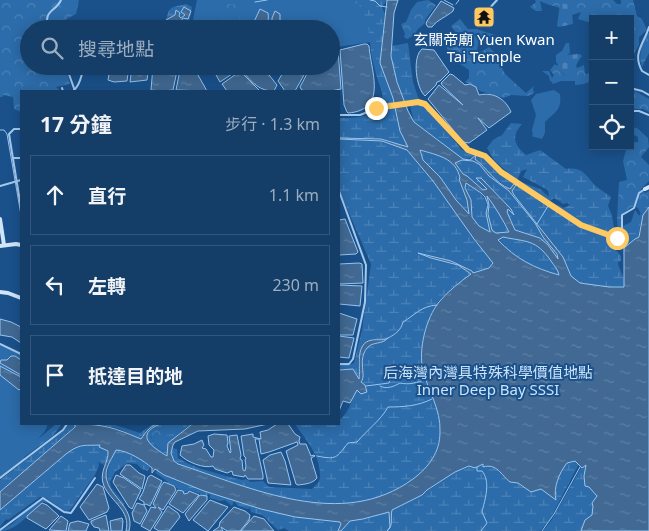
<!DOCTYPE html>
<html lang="zh-TW">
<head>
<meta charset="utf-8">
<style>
  body { margin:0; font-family:"Noto Sans","Noto Sans TC",sans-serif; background:#214871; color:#f1f3f6 }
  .controls { position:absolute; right:15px; top:15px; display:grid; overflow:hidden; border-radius:0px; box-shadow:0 2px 12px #0003 }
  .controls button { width:45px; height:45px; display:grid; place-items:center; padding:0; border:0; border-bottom:1px solid #33567c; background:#143d68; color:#f1f3f6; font:25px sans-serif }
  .stop { position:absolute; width:15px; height:15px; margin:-11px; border:4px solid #ffc961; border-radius:50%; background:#fff }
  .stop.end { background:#ffc961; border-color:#fff; box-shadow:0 1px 5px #0008 }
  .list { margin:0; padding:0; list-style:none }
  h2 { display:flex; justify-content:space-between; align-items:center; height:65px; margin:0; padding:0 20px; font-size:21px }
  h2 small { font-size:16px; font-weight:400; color:#9daec0 }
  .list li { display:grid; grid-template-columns:32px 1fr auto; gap:15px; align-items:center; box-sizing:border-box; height:80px; margin:0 10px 10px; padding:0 10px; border:1px solid #33567c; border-radius:0px }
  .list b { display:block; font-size:19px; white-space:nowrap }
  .list em { font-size:16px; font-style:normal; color:#9daec0 }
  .icon { flex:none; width:28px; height:28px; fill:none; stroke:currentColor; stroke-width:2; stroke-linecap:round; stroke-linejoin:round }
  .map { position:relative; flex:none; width:649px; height:531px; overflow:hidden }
  .search { position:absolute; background:#143d68; box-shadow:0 2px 12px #0003; left:20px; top:20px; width:320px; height:55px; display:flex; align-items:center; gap:12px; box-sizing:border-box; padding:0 18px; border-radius:28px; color:#9daec0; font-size:19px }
  .panel { position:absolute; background:#143d68; box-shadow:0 2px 12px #0003; left:20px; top:90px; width:320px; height:335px; border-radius:0px }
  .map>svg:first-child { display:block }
</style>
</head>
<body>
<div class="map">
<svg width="649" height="531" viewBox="0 0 649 531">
  <defs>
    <pattern id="forest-crowns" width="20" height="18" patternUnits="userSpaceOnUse" patternTransform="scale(1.25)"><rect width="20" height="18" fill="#2c6caa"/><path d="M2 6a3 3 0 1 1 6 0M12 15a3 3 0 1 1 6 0" fill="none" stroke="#4c82b7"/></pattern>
    <pattern id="wetland-marsh" width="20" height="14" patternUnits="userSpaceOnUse" patternTransform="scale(1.25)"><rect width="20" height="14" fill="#2c6caa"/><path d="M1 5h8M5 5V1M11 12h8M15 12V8" fill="none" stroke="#4c82b7"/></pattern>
    <pattern id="cemetery-stones" width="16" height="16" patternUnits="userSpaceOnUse" patternTransform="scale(1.25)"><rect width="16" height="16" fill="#2c6caa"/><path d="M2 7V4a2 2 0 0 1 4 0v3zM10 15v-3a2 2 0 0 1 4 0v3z" fill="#4c82b7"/></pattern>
    <pattern id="water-ripples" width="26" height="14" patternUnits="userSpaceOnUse" patternTransform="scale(1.25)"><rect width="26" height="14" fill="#416993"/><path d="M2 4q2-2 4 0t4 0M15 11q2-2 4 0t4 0" fill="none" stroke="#5e80a3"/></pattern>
  </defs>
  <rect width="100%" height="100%" fill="#1a518b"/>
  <g fill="#2c6caa">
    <path d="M197,0H381L370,42L331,48V29H191Z"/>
    <path d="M554,90L560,94C562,110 555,112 545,122V133L542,139L531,136L533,135L532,130L536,115L531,100L536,94Z"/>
    <path d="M635,210L640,217L635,233L628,235L623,239V226L631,222Z"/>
    <path d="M0,344L21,355V424H48L45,431L24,455V459L0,477Z"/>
  </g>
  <g fill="url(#forest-crowns)">
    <path d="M0,0H79L76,14L61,22L57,29H29V66H65L70,84L56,87L60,91H21V112L14,109L13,97L3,95L2,97H0Z"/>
    <path d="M428,0L436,5L425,20V23L417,30L415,35L407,39L404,37L405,34L401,24L406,22L411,10L417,2Z"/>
    <path d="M535,0H613L617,4H621V0H633L637,16L642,19L647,30L639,37V45L630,61V19H593L588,22L578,19L581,12L572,15C563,6 551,7 540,1L542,11H536L530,7L536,2Z"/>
    <path d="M227,4L241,5L239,29H218L224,15L223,8Z"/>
    <path d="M460,19L468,29H476L495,35L496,41L484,43L479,41L477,50L481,52L489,47L494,52L505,74L526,93L534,86L533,89L534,93L528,96L511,95L504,98L480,91L473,85L465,82L469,78V70L460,64L447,49V42L451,37L450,42L457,39L463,43L462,40L451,26Z"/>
    <path d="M648,33H649V53L642,67L640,59L641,45Z"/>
    <path d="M566,43H569L570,53L568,54L570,58H576V53L580,57L576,66L577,68L584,65L585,74L591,73L593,77L591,81L584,84L575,85V81H561L553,84L551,81H550L549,76L542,71H549L552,78L554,75L550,70L555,64L564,75L569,70H572L559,66L556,62V55L562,51Z"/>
    <path d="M635,91L649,99V112L643,109H630V98Z"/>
    <path d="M630,127L637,128L648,138L649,147L641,157L649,165V154V181L642,188L633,207L630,208L621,215V232L618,234L617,218L619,182L627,180L623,161L627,146H630V143L638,142V137L630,133Z"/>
    <path d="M643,191L645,193L649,191V203L641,214L638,208L636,207L640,194Z"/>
    <path d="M56,424H62L53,436L23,458L21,456L31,445Z"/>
    <path d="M165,424H191L175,435L167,454C159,448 151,444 151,433Z"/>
    <path d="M44,499L50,503L43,502C30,512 17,531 0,531C7,527 16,523 19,516Z"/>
  </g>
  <g fill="url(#wetland-marsh)" fill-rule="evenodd">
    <path d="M350,0H387L382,7L385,14L380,63L393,98L399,125L408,147L382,139L339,138V118C354,118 373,119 380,103C385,94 381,90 378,81C376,75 375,69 373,62C369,47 371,28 364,13C361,6 357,3 350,0Z"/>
    <path d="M186,4L192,7L188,29L185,28L188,27V24L185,25L184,22L181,21L189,15L182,12L185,15L182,18L179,16L180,13L176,11L175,15L166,20C170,4 172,8 186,4Z"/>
    <path d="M408,43L413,82L420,103L428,109L462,150L475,155L473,158L463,159L455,154L439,140L414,122L410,105L406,106C400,86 390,68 392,46Z"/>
    <path d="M511,123L522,124C511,136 514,145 526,155L540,150L566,169C580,167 584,172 592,182C597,188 605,192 611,197L608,206L612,215L614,228L608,232C588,226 571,219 556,204L564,208L570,205L568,203L562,204L561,202L554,198L550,201L521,182L540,189L549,197L548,190L523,177L527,169L521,171L517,181L494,160L487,148L493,140L502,135Z"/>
    <path d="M339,139L382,141L407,150L433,181L474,239L493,263L489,268L473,273L472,271L451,261L418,253L458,265L471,274C460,282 448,291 439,301C426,317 418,350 423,370C428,391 441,409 440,431C440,452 429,467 414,479C342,531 252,488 178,464C172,460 170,455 171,448L177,449L178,458C198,470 220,474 242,480L246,479L251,482L263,481L269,487L312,489C315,486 320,482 320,476C321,456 305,439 295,424H339V420C346,417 353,400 355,392L367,388L360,382C366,371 357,358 368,347C373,342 381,343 387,339H372C365,347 358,352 358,363C358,369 360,373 359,379L353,370L345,372L344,369H341L339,371V365H348L354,363L362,330L371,264L339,190Z"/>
    <path d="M420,150C437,155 456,158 460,178L459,180L467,200L469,214L455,198L440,177L424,162Z"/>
    <path d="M476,155L482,157L496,171L514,184L510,189L493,177L474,159Z"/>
    <path d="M462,160L473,161L479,164L489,176L509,191L535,223L543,237L557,254L558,260C554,256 552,251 549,246C541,235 526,234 515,230L507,212L508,209L512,213L511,209L481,178H477L487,189L484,190L467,176L462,174L455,163Z"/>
    <path d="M466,182C493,200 485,204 490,232L479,226L472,217L471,200L465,188Z"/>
    <path d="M516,185L581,227L617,240L615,249L621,256V261L618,262V264L625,282L624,287H609L580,283L571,276L563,257L514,195L512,191Z"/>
    <path d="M488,195L493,196L503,208L510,227C503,225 504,217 500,213L504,224L509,232L496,233L491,230C487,219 491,208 486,197Z"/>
    <path d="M649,203V210L640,226L639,236L627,248L623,255L626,234L634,232L638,217Z"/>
    <path d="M503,237L536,241L558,270L560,275C532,266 518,261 498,239Z"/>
    <path d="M68,424H75L76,425L0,492V480L62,432Z"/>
    <path d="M99,424H112L140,433L153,424H156L148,430L141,439L119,429Z"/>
    <path d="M160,424H191C180,432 166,442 168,457C152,447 133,435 160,424ZM165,425H185L174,433L162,437V445L165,448L164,452L155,445L151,437L153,432Z"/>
    <path d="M503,436L580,462L549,521L540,531H341L350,521L363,519L389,512L391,527L390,518L392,510L421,495L455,472L472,466Z"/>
    <path d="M94,439L101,447L108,451V459L104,465L98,462L99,465L95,475L70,510L65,511L46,498L40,497L8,520L6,519L0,527V510L58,461L68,449Z"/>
    <path d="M115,450C128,451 142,459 150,467L147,473L148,471L142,469L137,464L128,463L115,472L110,482L111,487L125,504L123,505C121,500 117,497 114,492C102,477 109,466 115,450Z"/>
    <path d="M587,457L649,531H543L551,521Z"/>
    <path d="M157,471C172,481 190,485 207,491C250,506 292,519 339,521L341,524L338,531H289L284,528L278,530L262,515L251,512L250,508L248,509L238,506L234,501L232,506L225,500L221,501L209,498L211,496L209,494L207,496L189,490L185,493H183V490C178,490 171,484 166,482H168L157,474L155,472Z"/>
  </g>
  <g fill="url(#cemetery-stones)">
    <path d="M560,3L571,5L573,24L559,27L557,26Z"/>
    <path d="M562,51L566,55L580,54L582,56L573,68L565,75L556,67L561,60L558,55Z"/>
  </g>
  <g fill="url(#water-ripples)" stroke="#97c5f0" fill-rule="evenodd">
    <path d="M387,0H398L394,13L391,56L397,82L408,111L414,122L463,159L470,160L476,155L475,159C487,168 495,183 510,189L514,184L516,185L512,191L514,195L563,257L571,276L580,283L609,287H624V248L635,239L639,237L643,215L649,207V531H581L585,520L592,515L593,506L592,503L597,496L589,487L585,486L584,476L586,465L582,468L575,461L567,463C559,473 553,488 556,500L541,489L531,492L518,483L510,482C501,475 497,463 483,467V464L475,468L469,466L455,472L427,490L422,495L392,510C390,518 394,526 387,531L390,527L389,512L363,519L350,521L341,531H338L341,524L340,522L295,517L261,509L204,491L164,475L155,469L152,473V468C143,460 128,451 116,450C112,458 107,465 106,473C105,496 136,505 129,531H126C131,510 111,502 104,486C98,472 109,463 108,451L99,447L100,445C83,446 81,443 66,454L0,510V492L75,427V424C104,424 115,428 141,439C146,432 151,424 160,424C134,435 152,447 167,456L168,443L191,425L189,424H268L245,429L198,431L175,442L173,445L171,453L174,461L178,464C252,488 342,531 413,479C429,467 440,452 440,432C441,409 428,391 423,370C418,350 426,318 439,302C448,291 460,282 471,274L458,265L431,258L418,253L451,261L472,271L473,273L489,268L493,263L474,239L433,181L407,150L382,141L339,139V138L381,139L408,147L400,131L393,98L380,63ZM420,150C437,155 456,158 460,178L459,179L467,200L469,214L456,200L440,177L423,160ZM462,160L473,161L479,164L489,176L509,191L535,223L543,237L557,254L558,259L548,245L540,238L515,230L507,212L508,209L514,215L511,209L481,178H476L487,189L483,190L467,176L463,174L455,163ZM466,183L481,193L485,197L488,205L486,213L490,232L479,226L472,217L471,200L465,188ZM487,196C496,208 503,220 509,232L496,233L492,230L488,214L489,205ZM503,237C526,242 536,239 551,261C554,266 558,269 559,275C534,268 516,259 498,240Z"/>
    <path d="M441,1L454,8L453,11C446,17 437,20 432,27H428L426,24L427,21Z"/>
    <path d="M184,7L191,11L188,19L183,18L176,29H163L166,20L175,15L176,10L180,13L179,16L181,18L185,15L181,12Z"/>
    <path d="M260,9L268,13C270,25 263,34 252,26Z"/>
    <path d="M275,11L280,14V20L286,29H268L272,23V18Z"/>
    <path d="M364,44H367L369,46C371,72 388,110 348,113L347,112L344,105L340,50Z"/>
    <path d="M336,49L338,50L341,89L331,91H304L301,89L300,87L311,66H331V50Z"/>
    <path d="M422,49L434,50L449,72L440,81L437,82L436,85L425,96C416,88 412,57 422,49Z"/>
    <path d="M119,66H129L127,81L114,82L108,80L109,74L115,73Z"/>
    <path d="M132,66H149L147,80L130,82Z"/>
    <path d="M153,66H178L173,90L162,91L151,90Z"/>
    <path d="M211,66H244L220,82Z"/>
    <path d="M249,66H262L277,85L274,91C259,91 253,83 243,72Z"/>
    <path d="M287,66H309L295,91H285L278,81Z"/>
    <path d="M192,67L194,68L207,91L176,90L180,70Z"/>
    <path d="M239,72L243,74L260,91H227L222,84Z"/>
    <path d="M450,74L453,75L465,85L470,84L476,87L479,95C493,92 505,98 511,112L489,128L478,118L487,130L469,143L463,142L428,99L439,85L463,105L442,85L441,83Z"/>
    <path d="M345,219L358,252L356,254L339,255V220Z"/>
    <path d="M359,263L362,264L363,283L339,284V264Z"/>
    <path d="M339,285L362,286L360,306L339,304Z"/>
    <path d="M339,313L357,319L353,335H339Z"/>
    <path d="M0,319L11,322L21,327V343L12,337L0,335Z"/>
    <path d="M339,336L354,338L349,358L339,357Z"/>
    <path d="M388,338C382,345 373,341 367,348C357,361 367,375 361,382L365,385L367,392L361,394L357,390L350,403L343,401L339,411V370L353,369L359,379C361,368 354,343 372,340C378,339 382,341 388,338Z"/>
    <path d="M11,356H15L21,360V375L0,363L1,360H7Z"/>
    <path d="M0,366L21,377V388L19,390L0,375Z"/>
    <path d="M277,424H288L295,434L300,437L299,441L300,444H306L311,456L314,455L315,456L311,458L317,478C312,484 305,484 298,485L296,484L286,451L298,445L297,442L269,452L261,454L259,439H255L263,475V479H248L245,475L244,477L233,475L232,471L227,473L215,469L213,466C204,469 187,462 180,455L182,446L194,444L202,440L204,445L202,448L206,449L211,457H213L214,450L209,445L208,436L214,434L227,435L228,443L227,446L230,453L231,452L229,436L237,435L241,455L240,459L242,460L243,470L245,471L246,466L245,460L246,458L244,456L241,436L253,434V437L261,439L260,432L268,430Z"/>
    <path d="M281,452L285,461L291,485L268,483L263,460L270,455Z"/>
    <path d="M126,465H130L139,473L145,476L142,489L120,474Z"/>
    <path d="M116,475L124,478L141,490L132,509L129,507L113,482Z"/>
    <path d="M151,475L162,481L150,506L146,504L144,505L147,511L140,524L134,521L132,513L137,503L144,505V502L139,499L143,492L148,477Z"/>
    <path d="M164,482L174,486L176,490L163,510L158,507L162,512L150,531L141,526L151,507L156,508L153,504L161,486Z"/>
    <path d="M97,484L103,487L109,508L107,512L89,520L80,507Z"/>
    <path d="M178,490L183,491L184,494L188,493L189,491L199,495L183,513L169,504Z"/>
    <path d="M200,495L207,496V500L189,521L185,514Z"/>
    <path d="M210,500L228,507L208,531L193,520Z"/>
    <path d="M42,503L47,505L59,516L46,529L27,518V516Z"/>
    <path d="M168,506L178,513L180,517L169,531H159L154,528Z"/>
    <path d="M234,507L245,511L250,515L249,520L240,531H227L221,527L223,531H213L219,527L220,522Z"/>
    <path d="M106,515L109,531H100L99,528L94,527L91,523V521Z"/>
    <path d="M61,516L68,521L66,531L49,530Z"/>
    <path d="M254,516L264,519L274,531H241Z"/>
    <path d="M122,518L123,521L122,531H111L110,521Z"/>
    <path d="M78,521L89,524L86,531H68L70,523Z"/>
  </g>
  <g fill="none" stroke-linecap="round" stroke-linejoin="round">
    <g stroke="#97c5f0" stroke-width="1">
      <path d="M370,0L375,1L380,6L387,7"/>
      <path d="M444,0L453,5"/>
      <path d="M255,2L267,0"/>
      <path d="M456,4L459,0"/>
      <path d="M0,130H4L7,134L21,215"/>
      <path d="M537,224L548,206"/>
      <path d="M388,338C396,334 401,330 403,322C415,315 421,306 437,305"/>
      <path d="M366,386L389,383L391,376L423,370"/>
      <path d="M380,386C386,390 395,386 400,383C409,385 417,383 426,379"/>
      <path d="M317,456C337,460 336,458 348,443L357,442C367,430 381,420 388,407C404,407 418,406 432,399"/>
      <path d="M477,467V471H482C491,482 485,499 482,512L487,523L481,531"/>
      <path d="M542,531L554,514L580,467"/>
    </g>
    <g stroke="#a4c9ee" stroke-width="2">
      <path d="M487,11L497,0"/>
      <path d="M649,27C644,44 632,53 642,71L649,75"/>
      <path d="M49,29C42,10 56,12 61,0"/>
      <path d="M71,29L74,23"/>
      <path d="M66,66L75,91"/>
      <path d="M62,88L63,91"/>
      <path d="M630,88L642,91L649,95"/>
      <path d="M74,90C82,83 80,75 85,66"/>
      <path d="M632,111H639L649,115"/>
      <path d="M339,115H360L378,108L417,102L427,105L466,149L485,156L497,169L581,225L617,238L622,237V215L634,208L639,193L645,189"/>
      <path d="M21,129H14L9,134L21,208"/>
      <path d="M21,151V155"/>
      <path d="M14,158H21"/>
      <path d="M0,186L21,180"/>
      <path d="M339,191L366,265L365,302L353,359L349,364H339"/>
      <path d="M0,344L21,354"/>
      <path d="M0,478L63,430L67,424"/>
      <path d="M0,530L43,498L64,512L71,513L95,478"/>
    </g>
    <g stroke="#d1e5fa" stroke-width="4">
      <path d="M645,189L649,187"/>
      <path d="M0,219L4,245"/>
      <path d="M0,246L16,244L21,245"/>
      <path d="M0,292L8,293L21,298"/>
    </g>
  </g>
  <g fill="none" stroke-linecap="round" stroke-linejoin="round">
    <path stroke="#ffc961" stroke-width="6" d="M376,108L418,102L425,104L468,150L485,156L501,172L581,225L617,238"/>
  </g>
  <defs>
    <g id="temple-square" transform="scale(1.125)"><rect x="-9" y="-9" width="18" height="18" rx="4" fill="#ffc961" stroke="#1a518b"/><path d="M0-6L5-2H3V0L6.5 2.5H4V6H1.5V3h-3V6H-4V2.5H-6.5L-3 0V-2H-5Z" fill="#111"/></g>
  </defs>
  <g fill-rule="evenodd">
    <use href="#temple-square" x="484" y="17"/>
  </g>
  <g text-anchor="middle" stroke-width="4" stroke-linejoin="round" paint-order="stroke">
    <g font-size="15" fill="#fff" stroke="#1a518b">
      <text x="484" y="45">玄關帝廟 Yuen Kwan<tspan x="484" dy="17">Tai Temple</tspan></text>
    </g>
    <g font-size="15" fill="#cae2fa" stroke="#1a518b">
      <text x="488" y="378">后海灣內灣具特殊科學價值地點<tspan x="488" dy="17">Inner Deep Bay SSSI</tspan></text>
    </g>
  </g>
</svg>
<div class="controls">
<button>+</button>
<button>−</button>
<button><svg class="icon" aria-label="locate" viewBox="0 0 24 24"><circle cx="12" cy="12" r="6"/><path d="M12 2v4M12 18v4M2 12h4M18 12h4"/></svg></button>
</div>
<div class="stop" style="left:617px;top:238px"></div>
<div class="stop end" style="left:376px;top:108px"></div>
<div class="search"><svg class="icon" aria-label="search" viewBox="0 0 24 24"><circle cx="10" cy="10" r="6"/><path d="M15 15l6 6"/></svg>搜尋地點</div>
<section class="panel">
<h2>17 分鐘<small>步行 · 1.3 km</small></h2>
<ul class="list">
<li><svg class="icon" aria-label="ahead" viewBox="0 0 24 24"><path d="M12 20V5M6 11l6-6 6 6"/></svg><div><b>直行</b></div><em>1.1 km</em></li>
<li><svg class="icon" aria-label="left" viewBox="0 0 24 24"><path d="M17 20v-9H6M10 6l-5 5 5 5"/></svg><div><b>左轉</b></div><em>230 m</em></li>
<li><svg class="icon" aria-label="arrive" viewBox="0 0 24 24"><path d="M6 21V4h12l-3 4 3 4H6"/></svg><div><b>抵達目的地</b></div></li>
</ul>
</section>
</div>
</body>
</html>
